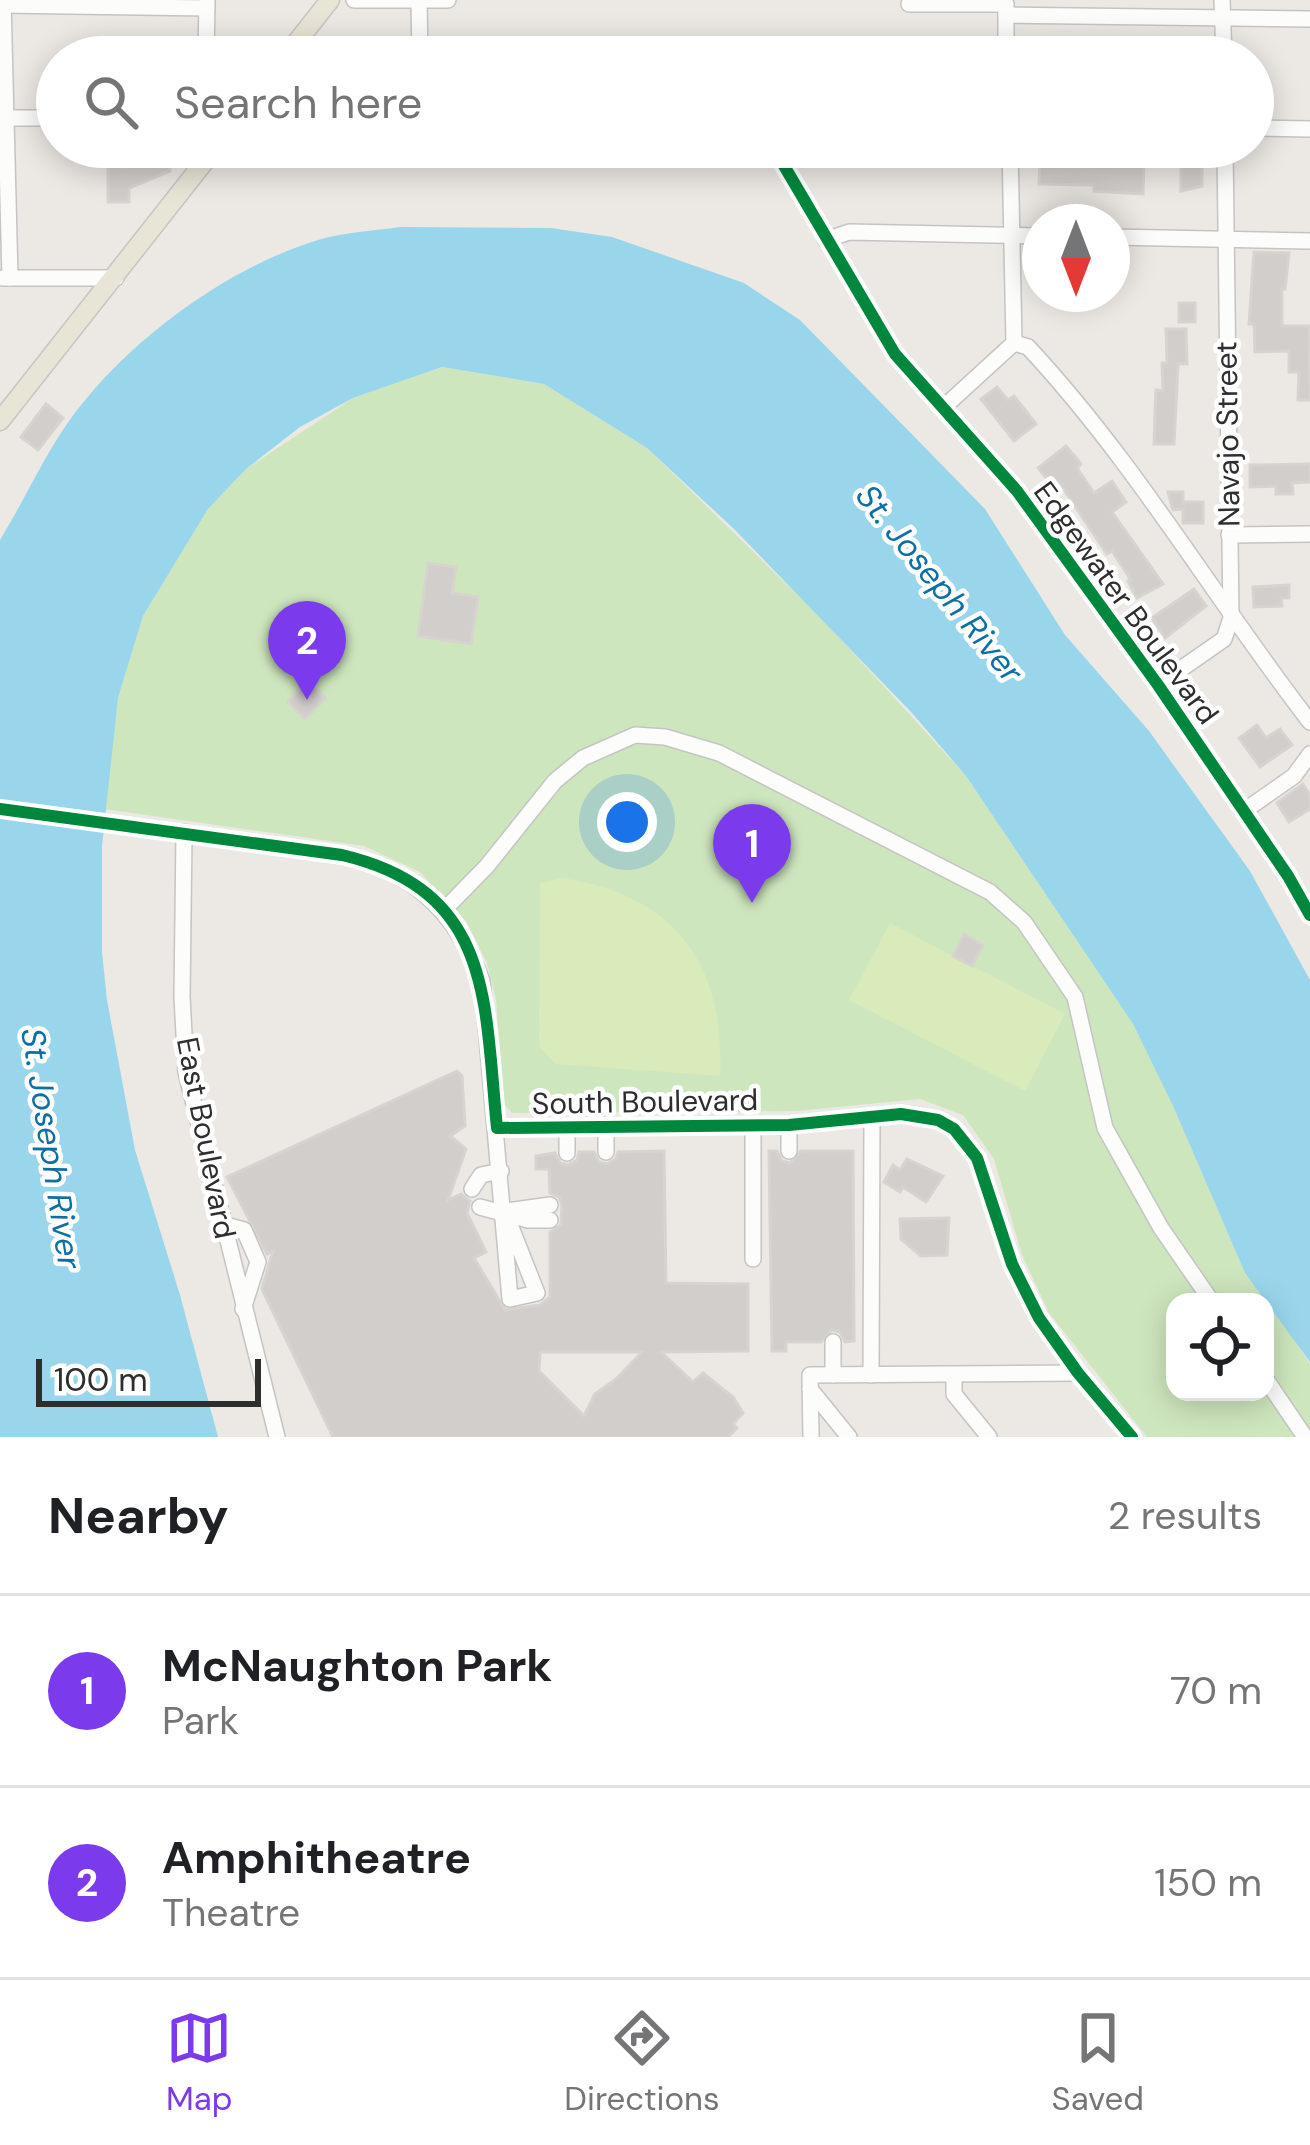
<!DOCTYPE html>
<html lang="en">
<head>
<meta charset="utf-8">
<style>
  body { margin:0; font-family:"DM Sans",sans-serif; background:#f6f6f6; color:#202124 }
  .controls { position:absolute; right:36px; bottom:36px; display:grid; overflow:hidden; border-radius:24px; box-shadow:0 6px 30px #0003 }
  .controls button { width:108px; height:108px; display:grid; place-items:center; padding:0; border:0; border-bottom:3px solid #e0e0e0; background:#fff; color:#202124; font:60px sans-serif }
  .compass { position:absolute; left:1022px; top:204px; width:108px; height:108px; border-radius:50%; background:#fff; box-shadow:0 6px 30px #0003; rotate:180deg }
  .scale { position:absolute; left:36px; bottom:30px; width:225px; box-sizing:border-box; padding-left:12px; border:6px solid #2e2e2e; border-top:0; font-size:33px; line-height:42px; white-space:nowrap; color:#2e2e2e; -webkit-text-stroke:9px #fff; paint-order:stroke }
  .you { position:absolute; left:627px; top:822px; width:42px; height:42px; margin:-30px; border:9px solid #fff; border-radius:50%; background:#1a73e8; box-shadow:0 0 0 18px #1a73e833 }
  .badge { display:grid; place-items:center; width:78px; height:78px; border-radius:50%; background:#7c3aed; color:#fff; font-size:39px; font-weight:700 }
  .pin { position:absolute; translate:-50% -99px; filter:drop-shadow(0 3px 6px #0008) }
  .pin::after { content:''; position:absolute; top:63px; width:42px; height:36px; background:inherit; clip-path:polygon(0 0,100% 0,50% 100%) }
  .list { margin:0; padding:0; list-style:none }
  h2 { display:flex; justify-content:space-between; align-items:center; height:156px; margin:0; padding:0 48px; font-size:51px }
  h2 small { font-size:39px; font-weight:400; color:#757577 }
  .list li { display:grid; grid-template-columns:78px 1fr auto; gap:36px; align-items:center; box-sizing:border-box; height:192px; padding:0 48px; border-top:3px solid #e0e0e0 }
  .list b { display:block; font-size:45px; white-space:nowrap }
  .list p { margin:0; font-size:39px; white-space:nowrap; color:#757577 }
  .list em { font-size:39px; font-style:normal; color:#757577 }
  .icon { flex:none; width:66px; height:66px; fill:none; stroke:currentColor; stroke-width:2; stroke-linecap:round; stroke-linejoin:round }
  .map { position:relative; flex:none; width:1310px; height:1437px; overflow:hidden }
  .search { position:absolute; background:#fff; box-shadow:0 6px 30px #0003; left:36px; right:36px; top:36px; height:132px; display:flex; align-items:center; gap:30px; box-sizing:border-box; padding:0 42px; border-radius:66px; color:#757577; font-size:45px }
  .sheet { height:540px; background:#fff }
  nav { display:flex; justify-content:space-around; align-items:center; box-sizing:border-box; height:168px; border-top:3px solid #e0e0e0; background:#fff; font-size:33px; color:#757577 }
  nav a { display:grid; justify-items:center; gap:6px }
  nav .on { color:#7c3aed }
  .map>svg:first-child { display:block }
</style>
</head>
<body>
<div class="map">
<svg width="1310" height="1437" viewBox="0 0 1310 1437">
  <rect width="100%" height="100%" fill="#ece8e4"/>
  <path fill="#cee6be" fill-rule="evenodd" d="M442,367L544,384L647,448L823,620L966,776L1133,1024L1173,1106L1245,1273L1279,1316L1310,1364V1437H1147L1049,1313L1022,1255L994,1159L963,1115L920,1099L796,1111L512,1113L504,1104L496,999L487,963L466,921L420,872L364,846L104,809L118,698L143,616L208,509L246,469L353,398ZM1175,1302H1265V1392H1175Z"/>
  <g fill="#d9eabb">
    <path d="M562,878C675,895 725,963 720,1076L555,1064L539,1046L540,883Z"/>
    <path d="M890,923L1065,1014L1025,1091L849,1000Z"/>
  </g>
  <path fill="#99d6ec" d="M400,227L551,228L612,237L744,283L800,320L985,509L1065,635L1149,731L1250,871L1310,980V1362L1245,1273L1173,1106L1133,1024L966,776L912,713L735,530L647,448L544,384L442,367L353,398L300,427L246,469L208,509L143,616L118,698L102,846V952L107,1000L135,1150L180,1295L218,1437H0V540C29,493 50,441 86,399C143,330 233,266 318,240C344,232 374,231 400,227Z"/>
  <g fill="#d1cecb" stroke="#d7d4d0" stroke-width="3" fill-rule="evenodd">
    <path d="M170,150V171L129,188V202H108V166L130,167Z"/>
    <path d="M1094,161L1144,162L1143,194L1094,191V185L1039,184L1040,163Z"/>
    <path d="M1181,165H1202V186L1181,191Z"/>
    <path d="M1254,252L1289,253L1285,289H1282V326H1309L1310,400H1298L1299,372H1289V351L1255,352L1254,324H1249Z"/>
    <rect x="1179" y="303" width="16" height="19"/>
    <path d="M1166,329H1186L1187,364H1178L1174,444H1154L1156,390L1163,391L1162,363H1167Z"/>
    <path d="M997,387L1008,400L1014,396L1036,424L1014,441L981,399Z"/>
    <path d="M46,404L63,418L38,450L21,437Z"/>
    <path d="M1066,446L1081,464L1077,468L1094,493L1112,481L1126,502L1112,512L1163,584L1137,598L1128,581L1131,580L1112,551L1107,554L1059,482L1053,486L1038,468Z"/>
    <path d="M1310,464V482L1292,483L1293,494H1276V486L1250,487V465Z"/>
    <path d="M1168,492H1183V505L1184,502H1203V523H1183V509L1173,510Z"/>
    <path d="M428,563L456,567L452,593L478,597L471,644L418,636Z"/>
    <path d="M1289,585V598H1281L1282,606L1254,607L1253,587Z"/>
    <path d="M1194,589L1206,606L1165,638L1152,618Z"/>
    <path d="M307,681L325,698L305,719L288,702Z"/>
    <path d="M1257,725L1266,738L1280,729L1292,745L1260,767L1239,738Z"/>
    <path d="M1303,784L1310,795V809L1289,822L1277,803Z"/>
    <path d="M964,934L983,945L972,966L953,956Z"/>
    <path d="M457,1071L462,1076L465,1126L450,1136L466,1149L448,1200L461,1194L470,1201L467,1213L486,1252L474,1258L505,1310L540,1305L550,1297V1232L561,1225L562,1205L559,1197L550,1193L549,1169H536V1156L555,1153L560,1163L568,1165L577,1160L579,1152H594L599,1162L607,1164L616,1159L618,1152L664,1151L666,1283L748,1284V1351L661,1352L693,1382L703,1373L733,1397L743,1413L733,1424L737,1428L728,1437H333L262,1289L273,1251L267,1254L227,1177ZM540,1352H642L616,1379L595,1394L584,1416L539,1371Z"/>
    <path d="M769,1151H777L782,1161L790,1163L801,1151H853L854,1341L845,1342L840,1332L832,1330L821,1342H786V1351H772Z"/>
    <path d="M907,1159L943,1176L926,1202L903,1187L900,1192L884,1182L893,1165L900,1170Z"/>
    <path d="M949,1218L947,1255L921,1256L901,1239L900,1219Z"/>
  </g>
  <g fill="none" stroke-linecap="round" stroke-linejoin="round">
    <g stroke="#c5c4c5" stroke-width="18">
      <g id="minor">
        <path d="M3,0L10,278"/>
        <path d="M354,0H448"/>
        <path d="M1222,0L1224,57"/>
        <path d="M419,1L420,57"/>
        <path d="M909,4H1006"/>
        <path d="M0,5L207,8"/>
        <path d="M1006,6V57"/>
        <path d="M1006,15L1310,19"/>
        <path d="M206,57L207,0"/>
        <path d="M0,118H57"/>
        <path d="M1253,128L1310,129"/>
        <path d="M773,147L895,354L1017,491L1158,685L1288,876L1310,915"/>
        <path d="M1112,237L1310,241"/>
        <path d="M826,240L849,232L1040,236"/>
        <path d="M3,278H116"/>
        <path d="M1014,343L1028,347C1136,463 1214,598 1310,722"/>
        <path d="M944,407L1014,343L1010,147"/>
        <path d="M1229,535L1310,534"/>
        <path d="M1158,685L1224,639L1231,618L1225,147"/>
        <path d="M0,809L342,855C413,871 457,913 482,981L510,1299L537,1293L505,1212"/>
        <path d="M1244,811L1294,776L1310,754"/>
        <path d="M184,832L182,997L186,1072L277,1437"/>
        <path d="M444,910L487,866L555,781L583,758L635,735L665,737L719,753L990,892L1024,922L1075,997L1105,1128L1161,1228L1212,1302"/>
        <path d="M753,1125V1259"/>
        <path d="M789,1125V1151"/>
        <path d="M567,1127V1153"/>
        <path d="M606,1127V1152"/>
        <path d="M497,1128L789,1125L901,1114L938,1120L954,1129L977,1158L1012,1264L1039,1318L1078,1373L1132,1437"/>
        <path d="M472,1189L481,1175L501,1171"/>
        <path d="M480,1207L528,1220H550"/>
        <path d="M507,1211L550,1205"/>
        <path d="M222,1224L244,1230L258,1262L243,1309"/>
        <path d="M833,1342V1375"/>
        <path d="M871,1375L872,1117"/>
        <path d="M954,1375V1394L989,1437"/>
        <path d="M1265,1378L1305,1437"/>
        <path d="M810,1389L849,1437"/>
        <path d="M811,1437L810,1375L1078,1373"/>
      </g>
    </g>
    <g stroke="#c6c5c4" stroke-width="21">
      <g id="major">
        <path d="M285,57L330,0"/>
        <path d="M0,421L216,147"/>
      </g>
    </g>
    <use href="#minor" stroke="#fcfcfb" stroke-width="15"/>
    <use href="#major" stroke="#e8e4d6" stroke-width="18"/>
    <g stroke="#fff" stroke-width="20">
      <g id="cycleway">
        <path d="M773,147L895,354L1017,491L1158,685L1288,876L1310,915"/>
        <path d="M0,809L342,855C494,891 484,1002 497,1128L789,1125L901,1114L938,1120L954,1129L977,1158L1012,1264L1039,1318L1078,1373L1132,1437"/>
      </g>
    </g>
    <use href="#cycleway" stroke="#00873e" stroke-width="12"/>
  </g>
  <g text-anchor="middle" stroke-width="9" stroke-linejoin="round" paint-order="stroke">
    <g font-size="30" fill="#2e2e2e" stroke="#fff">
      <text transform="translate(1228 434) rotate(-91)" y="10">Navajo Street</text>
      <text transform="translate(1126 603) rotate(54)" y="10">Edgewater Boulevard</text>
      <text transform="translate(645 1102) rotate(-1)" y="10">South Boulevard</text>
      <text transform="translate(206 1138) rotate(79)" y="10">East Boulevard</text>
    </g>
    <g font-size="33" font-style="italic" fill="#0d6fa3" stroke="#fff">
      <text transform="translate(940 583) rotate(51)" y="12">St. Joseph River</text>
      <text transform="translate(52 1148) rotate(81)" y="12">St. Joseph River</text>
    </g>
  </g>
</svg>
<div class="controls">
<button><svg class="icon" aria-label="locate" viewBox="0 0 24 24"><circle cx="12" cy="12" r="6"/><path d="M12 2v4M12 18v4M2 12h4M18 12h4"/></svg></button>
</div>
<svg class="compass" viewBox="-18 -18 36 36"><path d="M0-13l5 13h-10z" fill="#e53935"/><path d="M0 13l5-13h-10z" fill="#757577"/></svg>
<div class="scale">100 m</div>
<div class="you"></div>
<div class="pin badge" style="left:752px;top:903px">1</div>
<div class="pin badge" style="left:307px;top:700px">2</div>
<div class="search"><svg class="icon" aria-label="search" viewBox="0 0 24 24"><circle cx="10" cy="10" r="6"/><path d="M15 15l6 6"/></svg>Search here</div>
</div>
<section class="sheet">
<h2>Nearby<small>2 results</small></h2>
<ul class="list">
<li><span class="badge">1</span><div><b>McNaughton Park</b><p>Park</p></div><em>70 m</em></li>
<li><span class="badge">2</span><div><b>Amphitheatre</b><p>Theatre</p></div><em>150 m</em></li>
</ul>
</section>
<nav>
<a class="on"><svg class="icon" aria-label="map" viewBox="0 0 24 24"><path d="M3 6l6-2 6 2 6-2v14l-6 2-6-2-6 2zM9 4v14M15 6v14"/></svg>Map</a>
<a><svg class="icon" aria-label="directions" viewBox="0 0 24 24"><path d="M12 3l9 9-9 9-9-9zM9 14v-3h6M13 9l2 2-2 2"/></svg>Directions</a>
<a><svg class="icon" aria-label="saved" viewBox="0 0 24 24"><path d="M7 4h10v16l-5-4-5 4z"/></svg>Saved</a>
</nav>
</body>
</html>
